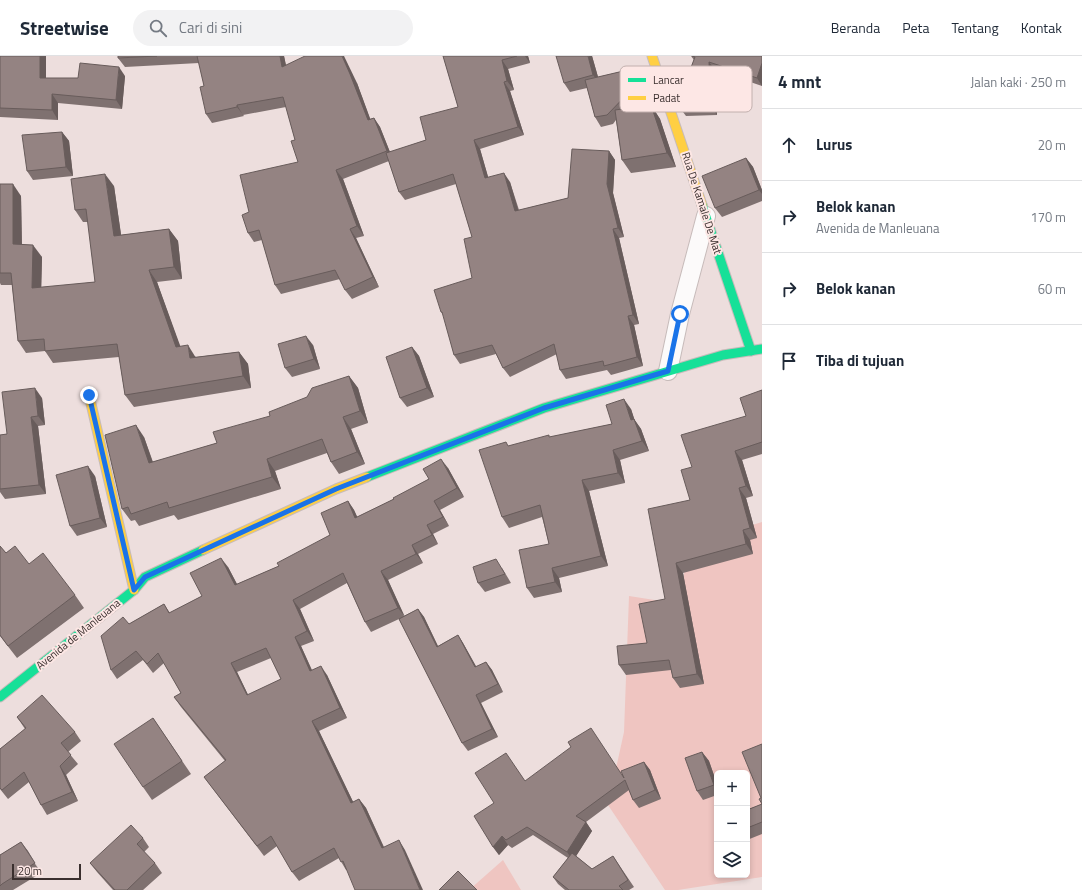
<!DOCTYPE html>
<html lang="id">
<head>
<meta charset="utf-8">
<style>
  body { margin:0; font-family:"Titillium Web",sans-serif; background:#f2f2f3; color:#1f2937 }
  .controls { position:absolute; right:12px; bottom:12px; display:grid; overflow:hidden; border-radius:6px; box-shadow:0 2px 6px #0003 }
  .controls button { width:36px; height:36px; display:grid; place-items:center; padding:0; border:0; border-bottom:1px solid #e0e1e3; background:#fff; color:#1f2937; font:20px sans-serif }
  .scale { position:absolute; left:12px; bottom:10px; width:69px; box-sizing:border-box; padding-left:4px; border:2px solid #3a2f2e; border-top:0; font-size:11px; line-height:14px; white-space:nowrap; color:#3a2f2e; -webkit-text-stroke:3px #fde7e5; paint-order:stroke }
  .stop { position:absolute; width:12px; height:12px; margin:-9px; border:3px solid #1a73e8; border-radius:50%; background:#fff }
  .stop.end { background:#1a73e8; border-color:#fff; box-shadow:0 1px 4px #0008 }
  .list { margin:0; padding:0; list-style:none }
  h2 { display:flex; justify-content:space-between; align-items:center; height:52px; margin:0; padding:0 16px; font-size:17px }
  h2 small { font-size:13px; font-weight:400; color:#747a83 }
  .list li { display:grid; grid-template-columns:26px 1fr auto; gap:12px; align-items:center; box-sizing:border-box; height:72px; padding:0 16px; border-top:1px solid #e0e1e3 }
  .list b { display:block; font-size:15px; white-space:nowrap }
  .list p { margin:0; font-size:13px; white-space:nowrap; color:#747a83 }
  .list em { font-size:13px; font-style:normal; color:#747a83 }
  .icon { flex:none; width:22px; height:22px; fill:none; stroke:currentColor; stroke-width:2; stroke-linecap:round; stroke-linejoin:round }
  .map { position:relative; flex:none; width:762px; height:834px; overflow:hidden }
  header { display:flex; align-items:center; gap:24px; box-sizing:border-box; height:56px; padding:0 20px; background:#fff; border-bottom:1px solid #e0e1e3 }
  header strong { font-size:19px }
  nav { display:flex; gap:22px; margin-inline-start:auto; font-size:14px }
  .search { width:280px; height:36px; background:#f2f2f3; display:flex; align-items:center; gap:10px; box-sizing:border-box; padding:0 14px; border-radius:22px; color:#747a83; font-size:15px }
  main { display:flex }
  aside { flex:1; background:#fff }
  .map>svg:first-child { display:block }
</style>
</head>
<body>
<header>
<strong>Streetwise</strong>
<div class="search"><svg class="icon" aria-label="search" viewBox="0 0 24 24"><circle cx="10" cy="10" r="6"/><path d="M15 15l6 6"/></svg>Cari di sini</div>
<nav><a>Beranda</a><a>Peta</a><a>Tentang</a><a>Kontak</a></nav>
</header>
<main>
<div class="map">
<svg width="762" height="834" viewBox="0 0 762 834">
  <rect width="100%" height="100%" fill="#eddedd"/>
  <g fill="#efc5c1" fill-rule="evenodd">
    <path d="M762,466V821L678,834H665L608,749L624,676L629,540L680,548L688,489ZM717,717H747V819H717Z"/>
    <path d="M503,804L521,834H469Z"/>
  </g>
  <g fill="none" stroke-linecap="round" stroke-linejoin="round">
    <g stroke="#c7bbba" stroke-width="20">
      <path id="street" d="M668,315L680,258L706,160"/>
    </g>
    <g stroke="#c7bbba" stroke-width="11">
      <g id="fast">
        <path d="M702,149L751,295"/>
        <path d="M367,421L544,352L723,299L762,293"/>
        <path d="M0,641L134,534L145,521L203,494"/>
      </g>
    </g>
    <g stroke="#c7bbba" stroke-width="11">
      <g id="slow">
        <path d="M652,0L702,149"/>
        <path d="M89,339L134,534"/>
        <path d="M203,494L336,433L367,421"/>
      </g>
    </g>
    <use href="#street" stroke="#fcfafa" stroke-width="18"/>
    <use href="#fast" stroke="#16e098" stroke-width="9"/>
    <use href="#slow" stroke="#ffcf43" stroke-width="9"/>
  </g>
  <g fill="#7f7170" fill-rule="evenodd">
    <path d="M0,0H46V22H78L125,20L122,53L58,47V64L0,61Z"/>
    <path d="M118,0H284L286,9L357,27L370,63L374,62L380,71L390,96L426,84L458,51L443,0H528L530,7L508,13L514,34L510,35L524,79L480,93L488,121L510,126L519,154L568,142L609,95L615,104L613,137L624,181L619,182L639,268L634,269L643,310L611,319L607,314L566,323L560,314L557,298L510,321L503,312L496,298L460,308L454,299L444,260L441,256L472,222V181L456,128L405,144L399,136L389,105L343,123L364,180L356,182L379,231L352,243L345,234L340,223L281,238L275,229L262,184L254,186L248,177L249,156L298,106L295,84L286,51L243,59L244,60L212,67L206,58L204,30L199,7L125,11L118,2Z"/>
    <path d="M592,0L598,21L632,13L639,22L643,38L628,52L651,49L660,63L676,111L631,117L622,104L616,64L613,68L601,71L595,61L587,32L570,36L564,27Z"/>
    <path d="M691,0H762V30L715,14L717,59L686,60L680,52L690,14L694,4Z"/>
    <path d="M62,76L69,85L73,120L33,124L27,115Z"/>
    <path d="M746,102L753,111L762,134V145L722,161L715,152Z"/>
    <path d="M0,128L21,140L22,188L42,201L41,232L95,226L88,166H83L75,154L114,130L121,179L169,173L178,185L182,223L157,226L180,291L196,301L239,296L248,308L251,332L134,351L125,339L119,301L53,307L45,295L26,297L18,285L12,229H1L0,227Z"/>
    <path d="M313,289L320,313L292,321L285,312Z"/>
    <path d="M412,291L419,300L434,341L407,351L400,342Z"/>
    <path d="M349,320L358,332L368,367L351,373L365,408L339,418L331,406L327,397L275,415L281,433L178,464L174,459L139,470L135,464L131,465L122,453L144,381L153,406L217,387Z"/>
    <path d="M762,334V398L742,404L753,440L746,442L757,482L750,484L753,498L683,517L704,628L680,632L673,622L671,614L626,619L619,609L647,587L665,543L690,444L692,411L746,360Z"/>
    <path d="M42,342L45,369L38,370L46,438L5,443L0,436V379L7,378Z"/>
    <path d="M631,353L634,363L641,373L649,395L620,404L625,427L589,435L608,510L559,522L562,536L534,542L527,532L549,488L542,461L509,472L502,461L509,390L550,381L612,368Z"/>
    <path d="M448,412L464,441L440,454L449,470L433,478L438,488L418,498L423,507L388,524L404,560L418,553L424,561L438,590L458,579L463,587L476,611L486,606L492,614L503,636L481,647L498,681L468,695L462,687L399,563L371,576L365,566L347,527L300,553L314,585L301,590L312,614L327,619L347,662L319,675L353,746L359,743L366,752L384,791L405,794L346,814L339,802L299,825L292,816L277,790L264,800L204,721L225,705L181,651L174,641L181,637L164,607L153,617L143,604L117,623L111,614L129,568L164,548L170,557L202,540L228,511L237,528L279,510L330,479L348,445L354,454L357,461L394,443ZM271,602L281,623L248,639L237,616Z"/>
    <path d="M95,420L107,471L77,480L70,470Z"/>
    <path d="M0,490L6,497L29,508L75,539L84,552L17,602L0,580Z"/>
    <path d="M502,512L511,527L485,536L478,527Z"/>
    <path d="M17,661L75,676L81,685L68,696L78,708L66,719L78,745L47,759L41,749L29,726L8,743L0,733V693L25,673Z"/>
    <path d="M153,662L191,718L152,744L143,731Z"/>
    <path d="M762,688V778L747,784V754L762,748L761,742Z"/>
    <path d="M702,696L709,705L717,728V739L703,744L697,735Z"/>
    <path d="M644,706L650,714L661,743L639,752L633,744L629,734L586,766L592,775L576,800L592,813L613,800L634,831L629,834H565L558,828L553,821L568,802L533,779L512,792L508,789L499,799L493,791L494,747L624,721Z"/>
    <path d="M143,782L149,791L144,796L155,807L162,817L143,834H113L97,816L90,807Z"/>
    <path d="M21,786L41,817L13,834H0V799Z"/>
  </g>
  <g fill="#685c5b">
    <path d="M40,0H46V32L40,22Z"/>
    <path d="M280,0H284L288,20L282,11Z"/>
    <path d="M342,0H344L357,27L374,73L368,64Z"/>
    <path d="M525,0H528L530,7Z"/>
    <path d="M588,0H592L600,28L593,19Z"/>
    <path d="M502,4L508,13L514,34L507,25Z"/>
    <path d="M709,6L715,14L717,59L711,51Z"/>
    <path d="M762,7V30L757,22Z"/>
    <path d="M119,11L125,20L122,53L116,44Z"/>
    <path d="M632,13L639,22L643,38L636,29Z"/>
    <path d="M504,26L510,35L524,79L518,71Z"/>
    <path d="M52,38L58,47V64L52,54Z"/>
    <path d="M237,49L243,59L244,60L237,51Z"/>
    <path d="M651,49L660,63L676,111L667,97Z"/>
    <path d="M374,62L380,71L393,104L387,95Z"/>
    <path d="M62,76L69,85L73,120L66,111Z"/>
    <path d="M474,84L480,93L491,131L485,122Z"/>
    <path d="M609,95L615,104L613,137L624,181L618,172L607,128Z"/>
    <path d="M746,102L753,111L762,134V138L759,134Z"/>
    <path d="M336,114L343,123L364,180L357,170Z"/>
    <path d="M504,117L510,126L521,164L515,155Z"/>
    <path d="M105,118L114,130L123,192L114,180Z"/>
    <path d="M13,128L21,140L22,200L13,188Z"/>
    <path d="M169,173L178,185L182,223L174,211Z"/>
    <path d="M350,173L356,182L379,231L373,221Z"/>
    <path d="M613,173L619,182L639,268L633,259Z"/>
    <path d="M33,189L42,201L41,244L32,232Z"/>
    <path d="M149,214L157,226L185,303L176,291Z"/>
    <path d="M628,260L634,269L643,310L637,301Z"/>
    <path d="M306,280L313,289L320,313L314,303Z"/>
    <path d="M188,289L196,302H190Z"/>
    <path d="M412,291L419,300L434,341L427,332Z"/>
    <path d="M239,296L248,308L251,332L243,320Z"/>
    <path d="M349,320L358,332L368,367L360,355Z"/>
    <path d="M35,332L42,342L45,369L38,360Z"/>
    <path d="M624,343L631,353L638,374L631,364Z"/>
    <path d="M31,361L38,370L46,438L39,429Z"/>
    <path d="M343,361L351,373L365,408L357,396Z"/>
    <path d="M634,363L641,373L649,395L642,385Z"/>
    <path d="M136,369L144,381L157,419L149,407Z"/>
    <path d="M613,394L620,404L625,427L618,417Z"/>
    <path d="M735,395L742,404L753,440L746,430Z"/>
    <path d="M267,403L275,415L281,433L272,421Z"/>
    <path d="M441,403L448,412L464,441L457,432Z"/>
    <path d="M88,410L95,420L107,471L100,462Z"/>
    <path d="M582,424L589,435L608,510L601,500Z"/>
    <path d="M739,432L746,442L757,482L750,472Z"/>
    <path d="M348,445L354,454L362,471L355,462Z"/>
    <path d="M434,445L440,454L449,470L443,461Z"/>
    <path d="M427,469L433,478L438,488L432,479Z"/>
    <path d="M743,474L750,484L753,498L746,488Z"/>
    <path d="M412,489L418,498L423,507L416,498Z"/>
    <path d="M221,502L228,511L242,538L235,529Z"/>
    <path d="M676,507L683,517L704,628L697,618Z"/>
    <path d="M552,512L559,522L562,536L555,526Z"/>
    <path d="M381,515L388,524L405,561L398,552Z"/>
    <path d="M293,544L300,553L314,585L307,575Z"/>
    <path d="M418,553L424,561L442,599L437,591Z"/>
    <path d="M458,579L463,587L481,619L475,611Z"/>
    <path d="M295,581L301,590L316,624L310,615Z"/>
    <path d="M486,606L492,614L503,636L498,628Z"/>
    <path d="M231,607L237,616L253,649L247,639Z"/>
    <path d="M321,610L327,619L347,662L340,652Z"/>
    <path d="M476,639L481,647L498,681L492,673Z"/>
    <path d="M312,665L319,675L358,756L351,747Z"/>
    <path d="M702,696L709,705L717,728V733L714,729Z"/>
    <path d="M644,706L650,714L661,743L655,734Z"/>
    <path d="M60,710L66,719L78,745L72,736Z"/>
    <path d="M359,743L366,752L388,801L382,792Z"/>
    <path d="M586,766L592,775L573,805L567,796Z"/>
    <path d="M502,780L508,789L499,799L493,791Z"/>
    <path d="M399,784L405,794L423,834H420Z"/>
    <path d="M21,786L28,795L41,817L35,807Z"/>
  </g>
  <g fill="#948382" stroke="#685c5b" fill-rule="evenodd">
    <path d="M0,0H40V22H78L80,7L119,11L116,44L52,38V54L0,52Z"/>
    <path d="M118,0H157L118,2Z"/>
    <path d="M197,0H280L282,11L305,0H342L350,18L368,64L374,62L387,95L336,114L357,170L350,173L373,221L345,234L335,214L275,229L259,174L248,177L242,159L249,156L240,119L298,106L291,85L295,84L283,41L237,49V51L206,58L200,31L204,30Z"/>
    <path d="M443,0H517L502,4L507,25L504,26L518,71L474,84L485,122L504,117L515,155L568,142L572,93L609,95L607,128L618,172L613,173L633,259L628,260L637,301L604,310L603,305L560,314L554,288L503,312L492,289L454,299L442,256H441L434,234L472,222L464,183L472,181L453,118L399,136L386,97L426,84L420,61L458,51Z"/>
    <path d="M556,0H588L593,19L564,27Z"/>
    <path d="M692,0H762V7L757,22L709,6L711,51L680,52L678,45L677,15L690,14L695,1Z"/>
    <path d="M632,13L636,29L607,59L595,61L585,24Z"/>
    <path d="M651,49L667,97L622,104L615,54Z"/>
    <path d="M62,76L66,111L27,115L22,79Z"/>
    <path d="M746,102L759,134L715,152L702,120Z"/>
    <path d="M105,118L114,180L169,173L174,211L149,214L176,291L188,289L190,302L239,296L243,320L125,339L117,288L45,295L44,283L18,285L11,217H0V128H13V188L33,189L32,232L95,226L86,153L75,154L71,123Z"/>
    <path d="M306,280L314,303L285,312L278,288Z"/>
    <path d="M412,291L427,332L400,342L386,301Z"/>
    <path d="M349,320L360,355L343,361L357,396L331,406L322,383L267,403L272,421L169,452L167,446L131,458L128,451L122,453L105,379L136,369L149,407L217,387L213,376L270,360L269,356L307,341L312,332Z"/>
    <path d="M35,332L38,360L31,361L39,429L0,433V379L7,378L2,336Z"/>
    <path d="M762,334V386L735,395L746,430L739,432L750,472L743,474L746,488L676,507L697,618L673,622L669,604L619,609L617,590L647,587L639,548L665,543L648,453L690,444L681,414L692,411L681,379L746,360L740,342Z"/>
    <path d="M624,343L631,364L634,363L642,385L613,394L618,417L582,424L601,500L552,512L555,526L527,532L519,494L549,488L540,449L502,461L479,394L506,386L508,390L549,379V381L612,368L606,349Z"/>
    <path d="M441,403L457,432L434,445L443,461L427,469L432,479L412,489L416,498L381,515L398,552L365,566L343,517L293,544L307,575L295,581L310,615L321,610L340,652L312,665L351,747L359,743L382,792L399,784L420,834H355L343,805L341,806L334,792L292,816L271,780L257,790L204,721L226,704L174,641L181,637L158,597L147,608L136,595L111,614L101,580L123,561L129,568L164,548L169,557L202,540L190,517L221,502L235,529L279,510L277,507L330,479L321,457L348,445L355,462L394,443L393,442L429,423L423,413ZM266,592L281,623L247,639L231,607Z"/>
    <path d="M88,410L100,462L70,470L56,419Z"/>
    <path d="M0,490L6,497L15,490L29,508L43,497L75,539L8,590L0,579Z"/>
    <path d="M496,503L505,518L478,527L473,511Z"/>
    <path d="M418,553L437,591L458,579L475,611L486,606L498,628L476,639L492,673L462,687L399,563Z"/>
    <path d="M42,639L75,676L61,687L71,699L60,710L72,736L41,749L24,716L2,734L0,732V693L26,672L17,661Z"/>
    <path d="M153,662L182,705L143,731L114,688Z"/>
    <path d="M591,672L624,722L621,715L644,706L655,734L633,744L625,724L576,760L586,766L567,796L527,771L506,784L502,780L493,791L474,760L494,747L475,717L506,697L525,725L571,691L568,686Z"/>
    <path d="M762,688V766L747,772V754L762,748L759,743L761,742L742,696Z"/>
    <path d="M702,696L714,729L697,735L685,702Z"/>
    <path d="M131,769L143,782L137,788L155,807L127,834H115L90,807Z"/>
    <path d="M21,786L35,807L2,828L0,830V799Z"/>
    <path d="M572,797L592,813L613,800L628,824L619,830L623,834H569L553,821Z"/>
    <path d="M458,815L477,834H439Z"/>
  </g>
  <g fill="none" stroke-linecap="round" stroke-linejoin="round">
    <path stroke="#1a73e8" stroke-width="5" d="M89,339L134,534L145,521L336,433L544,352L668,315L680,258"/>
  </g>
  <g text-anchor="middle" stroke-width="4" stroke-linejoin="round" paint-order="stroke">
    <g font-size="11" fill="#3a2f2e" stroke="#fde7e5">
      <text transform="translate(702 147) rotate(72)" y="4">Rua De Kamale De Mat</text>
      <text transform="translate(78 578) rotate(-39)" y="4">Avenida de Manleuana</text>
    </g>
  </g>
  <rect x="620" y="10" width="132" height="46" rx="6" fill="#fde7e5" stroke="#c2b0ae" stroke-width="1"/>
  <rect x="628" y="22" width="18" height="4" fill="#16e098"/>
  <rect x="628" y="40" width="18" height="4" fill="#ffcf43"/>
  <g font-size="11" fill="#3a2f2e">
    <text x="653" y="28">Lancar</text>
    <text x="653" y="46">Padat</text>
  </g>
</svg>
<div class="controls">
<button>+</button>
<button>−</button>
<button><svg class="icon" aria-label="layers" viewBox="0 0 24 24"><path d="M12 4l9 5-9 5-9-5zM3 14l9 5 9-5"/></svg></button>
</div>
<div class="scale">20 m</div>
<div class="stop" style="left:680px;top:258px"></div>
<div class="stop end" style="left:89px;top:339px"></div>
</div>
<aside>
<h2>4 mnt<small>Jalan kaki · 250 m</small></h2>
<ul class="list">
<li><svg class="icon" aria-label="ahead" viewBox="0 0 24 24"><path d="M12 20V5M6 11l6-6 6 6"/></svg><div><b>Lurus</b></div><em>20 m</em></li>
<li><svg class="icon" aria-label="right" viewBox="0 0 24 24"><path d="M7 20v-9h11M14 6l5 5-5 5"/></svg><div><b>Belok kanan</b><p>Avenida de Manleuana</p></div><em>170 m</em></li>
<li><svg class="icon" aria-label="right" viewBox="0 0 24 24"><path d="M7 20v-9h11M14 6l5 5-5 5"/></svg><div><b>Belok kanan</b></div><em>60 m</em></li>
<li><svg class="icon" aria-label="arrive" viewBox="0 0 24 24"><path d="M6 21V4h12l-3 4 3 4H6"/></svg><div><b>Tiba di tujuan</b></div></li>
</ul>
</aside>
</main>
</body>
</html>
